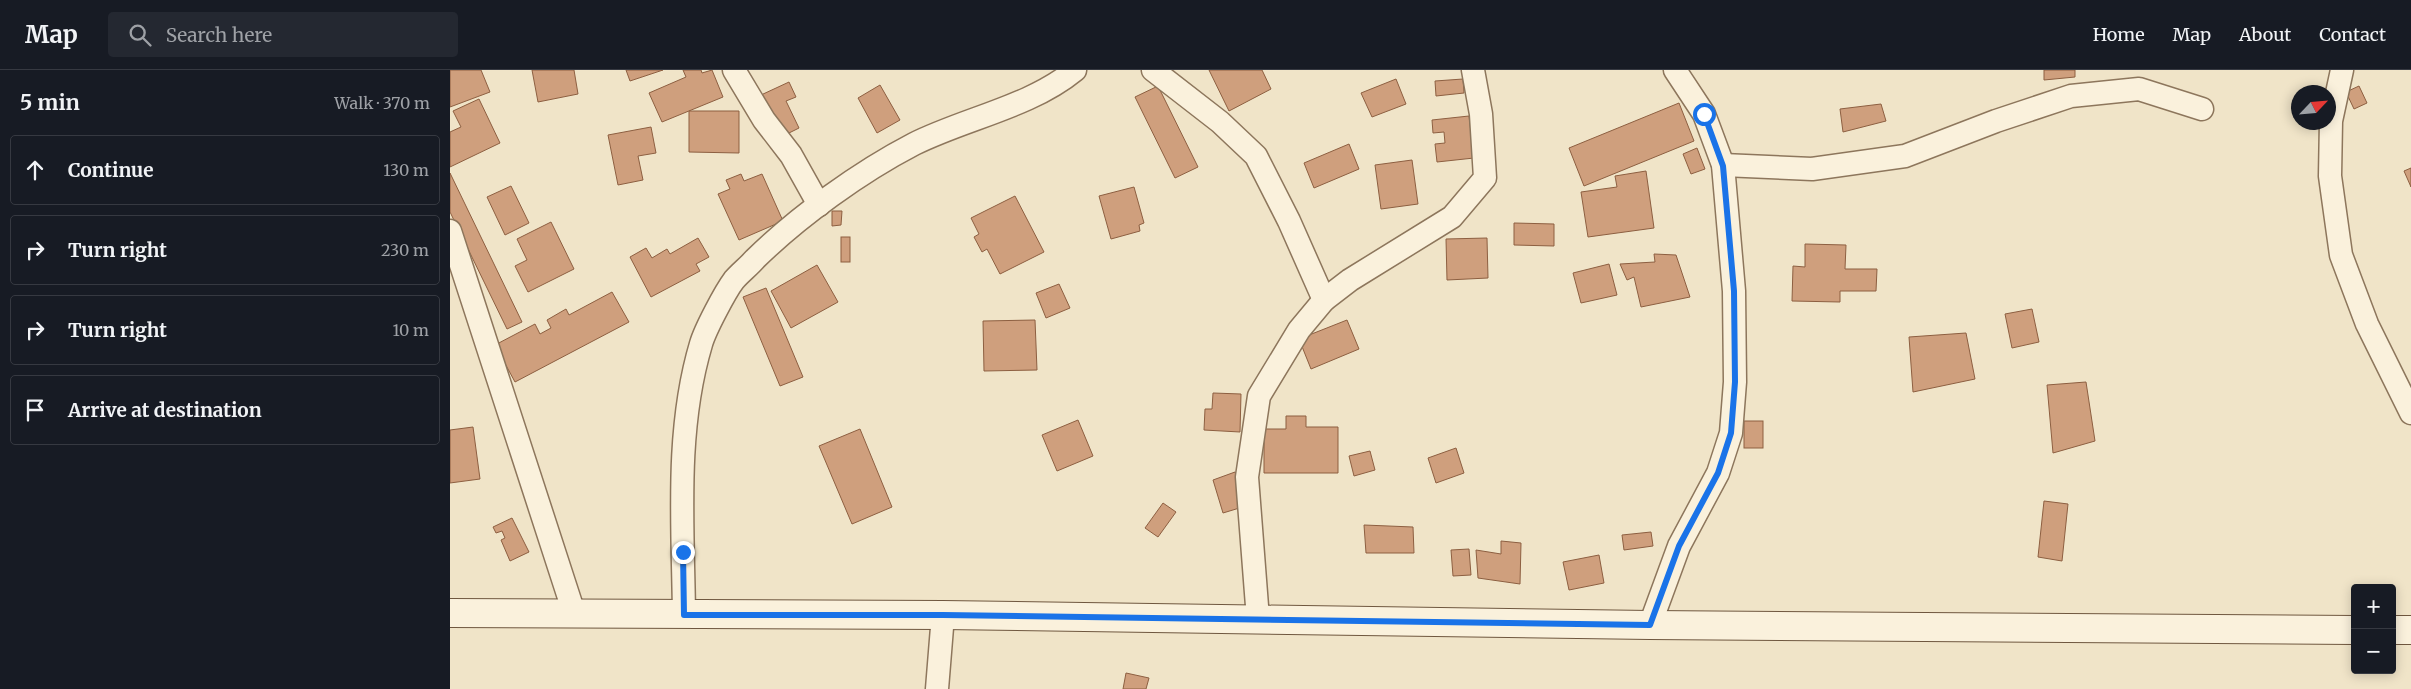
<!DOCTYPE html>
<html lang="en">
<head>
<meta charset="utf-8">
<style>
  body { margin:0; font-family:Merriweather,serif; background:#242831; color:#f1f3f6 }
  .controls { position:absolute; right:15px; bottom:15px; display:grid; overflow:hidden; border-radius:5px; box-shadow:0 2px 12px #0003 }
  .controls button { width:45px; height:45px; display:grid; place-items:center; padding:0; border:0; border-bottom:1px solid #363941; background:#171b24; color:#f1f3f6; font:25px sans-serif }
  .compass { position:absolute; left:1841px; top:15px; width:45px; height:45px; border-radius:50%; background:#171b24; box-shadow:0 2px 12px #0003; rotate:64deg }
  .stop { position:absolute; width:15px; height:15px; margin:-11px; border:4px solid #1a73e8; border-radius:50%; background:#fff }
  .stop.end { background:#1a73e8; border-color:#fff; box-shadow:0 1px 5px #0008 }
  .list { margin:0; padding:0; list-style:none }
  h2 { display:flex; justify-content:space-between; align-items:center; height:65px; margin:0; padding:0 20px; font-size:21px }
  h2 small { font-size:16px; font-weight:400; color:#9ea1a6 }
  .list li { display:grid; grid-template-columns:32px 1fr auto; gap:15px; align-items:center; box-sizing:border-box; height:70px; margin:0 10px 10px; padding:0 10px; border:1px solid #363941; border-radius:5px }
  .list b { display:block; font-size:19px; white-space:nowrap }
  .list em { font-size:16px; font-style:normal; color:#9ea1a6 }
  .icon { flex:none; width:28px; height:28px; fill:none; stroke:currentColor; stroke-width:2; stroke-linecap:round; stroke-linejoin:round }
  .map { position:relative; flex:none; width:1961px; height:619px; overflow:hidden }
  header { display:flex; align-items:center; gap:30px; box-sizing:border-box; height:70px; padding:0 25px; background:#171b24; border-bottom:1px solid #363941 }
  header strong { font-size:24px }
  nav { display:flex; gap:28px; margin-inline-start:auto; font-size:18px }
  .search { width:350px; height:45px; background:#242831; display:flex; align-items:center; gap:12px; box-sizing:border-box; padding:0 18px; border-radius:5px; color:#9ea1a6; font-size:19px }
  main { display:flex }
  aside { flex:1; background:#171b24 }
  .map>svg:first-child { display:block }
</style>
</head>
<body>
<header>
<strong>Map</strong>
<div class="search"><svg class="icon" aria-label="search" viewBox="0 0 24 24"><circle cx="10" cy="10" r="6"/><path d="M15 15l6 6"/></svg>Search here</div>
<nav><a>Home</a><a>Map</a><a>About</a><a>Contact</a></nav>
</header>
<main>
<aside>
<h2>5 min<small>Walk · 370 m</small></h2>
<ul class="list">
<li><svg class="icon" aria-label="ahead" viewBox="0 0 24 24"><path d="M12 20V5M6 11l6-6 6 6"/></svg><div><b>Continue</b></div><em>130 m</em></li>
<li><svg class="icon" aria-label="right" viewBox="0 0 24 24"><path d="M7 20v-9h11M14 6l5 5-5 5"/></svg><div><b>Turn right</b></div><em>230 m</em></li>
<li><svg class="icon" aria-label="right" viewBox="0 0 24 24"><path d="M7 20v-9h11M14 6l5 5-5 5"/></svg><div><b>Turn right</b></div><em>10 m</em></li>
<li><svg class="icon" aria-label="arrive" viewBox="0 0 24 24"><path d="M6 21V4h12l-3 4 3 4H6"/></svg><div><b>Arrive at destination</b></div></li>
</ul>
</aside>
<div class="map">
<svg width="1961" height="619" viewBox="0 0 1961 619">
  <rect width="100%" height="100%" fill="#f0e4c8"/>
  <g fill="#cf9f7d" stroke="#8d5f41">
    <path d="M0,0H31L40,22L0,37Z"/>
    <path d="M82,0H124L128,24L88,32Z"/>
    <path d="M176,0H213L180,11Z"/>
    <path d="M233,0H251L252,3L262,0L273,27L212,52L199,23L236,7Z"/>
    <path d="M759,0H812L821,19L779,41Z"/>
    <path d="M1594,0H1625V7L1594,10Z"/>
    <path d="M946,9L956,34L922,47L911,23Z"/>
    <path d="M1013,9L1014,23L986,26L985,11Z"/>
    <path d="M339,12L346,27L336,31L349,58L331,67L311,25Z"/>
    <path d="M430,15L450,50L427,63L408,28Z"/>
    <path d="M708,16L748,97L725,108L685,27Z"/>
    <path d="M1909,16L1917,33L1904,39L1896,22Z"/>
    <path d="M29,29L50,73L0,97V62L11,57L3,41Z"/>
    <path d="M1229,33L1244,71L1134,116L1119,78Z"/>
    <path d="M1431,34L1436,51L1393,62L1390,39Z"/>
    <path d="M239,41H289V83L239,82Z"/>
    <path d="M1019,46L1024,88L987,92L985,74L995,73L994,62L983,63L982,50Z"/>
    <path d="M201,57L206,83L188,86L193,110L168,115L158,65Z"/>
    <path d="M899,74L909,99L864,118L854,93Z"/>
    <path d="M1247,78L1255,99L1241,104L1233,84Z"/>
    <path d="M962,90L968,134L931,139L925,95Z"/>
    <path d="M1961,98V117L1954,101Z"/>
    <path d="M1196,101L1204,158L1138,167L1131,122L1167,117L1165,106Z"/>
    <path d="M0,103L72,252L57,259L0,142Z"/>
    <path d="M291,104L294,111L312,104L333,151L289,170L268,124L280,119L276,110Z"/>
    <path d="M61,116L79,153L55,165L37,127Z"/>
    <path d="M684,117L694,153L689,155L690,161L661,169L649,126Z"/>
    <path d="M565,126L594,182L550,204L537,179L532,182L524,167L529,164L521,148Z"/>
    <path d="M382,141H392L391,155L382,156Z"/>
    <path d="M101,152L124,199L78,222L65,196L77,190L67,169Z"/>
    <path d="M1064,153L1104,154V176L1064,175Z"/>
    <rect x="391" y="167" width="9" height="25"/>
    <path d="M248,168L259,187L246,194L250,201L201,227L180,187L196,178L202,188L217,179L220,184Z"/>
    <path d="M1037,168L1038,208L997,210L996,169Z"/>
    <path d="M1355,174L1396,175L1395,199H1427L1426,221H1390V232L1342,231L1343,196L1355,197Z"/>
    <path d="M1204,184L1226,185L1240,227L1191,237L1184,207L1177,210L1170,194L1205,192Z"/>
    <path d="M1159,194L1167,225L1131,233L1123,203Z"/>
    <path d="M367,195L388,232L341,258L321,221Z"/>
    <path d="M609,214L620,238L596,248L586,223Z"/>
    <path d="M316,218L353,307L330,316L293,227Z"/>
    <path d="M162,222L179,252L65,312L45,275L85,254L90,264L101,258L97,250L116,239L119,245Z"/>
    <path d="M1582,239L1589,272L1562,278L1555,244Z"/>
    <path d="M585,250L587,300L534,301L533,251Z"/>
    <path d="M897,250L909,279L861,299L849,269Z"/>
    <path d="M1516,263L1525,309L1463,322L1459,267Z"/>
    <path d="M1636,312L1645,371L1603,383L1597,315Z"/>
    <path d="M763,323L791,324L790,362L754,360L755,339H762Z"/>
    <path d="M836,346H856V357H888V403H814V359H836Z"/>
    <path d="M628,350L643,386L607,401L592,365Z"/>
    <rect x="1294" y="351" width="19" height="27"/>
    <path d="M23,357L30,409L0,413V360Z"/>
    <path d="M410,359L442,437L402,454L369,376Z"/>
    <path d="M1006,378L1014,403L986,413L978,388Z"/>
    <path d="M920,381L925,400L904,406L899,386Z"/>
    <path d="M785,402L796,436L773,443L763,410Z"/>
    <path d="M1594,431L1618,434L1612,491L1588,487Z"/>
    <path d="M713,433L726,442L708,467L695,458Z"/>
    <path d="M62,448L79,482L60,491L51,470L55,468L52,461L46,463L43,457Z"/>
    <path d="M914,455L963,457L964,483H916Z"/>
    <path d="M1201,462L1203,476L1174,480L1172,465Z"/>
    <path d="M1051,471L1071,473L1070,514L1028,508L1026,480L1051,484Z"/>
    <path d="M1019,479L1021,505L1003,506L1001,480Z"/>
    <path d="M1149,485L1154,513L1119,520L1113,492Z"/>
    <path d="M676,603L699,608L696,619H673Z"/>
  </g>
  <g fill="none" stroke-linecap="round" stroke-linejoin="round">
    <g stroke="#8d765c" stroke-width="25">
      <g id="minor">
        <path d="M284,0L314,50L341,85L369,135"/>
        <path d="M703,0L770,52L806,86L839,151L874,230"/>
        <path d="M1892,0L1881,51L1880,106L1891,185L1917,254L1961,343"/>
        <path d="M1273,95L1362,99L1455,86L1546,51L1621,26L1689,19L1752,39"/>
        <path d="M0,161L124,543"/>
        <path d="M234,545C233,455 225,361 251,274C255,260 275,222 284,210C290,203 299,196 305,189C349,146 410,102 464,74C516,48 580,37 625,0"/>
        <path d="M808,549L797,407L809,326L849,260L874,230L900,210L1002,147L1035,108L1031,44L1023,0"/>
        <path d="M1200,555L1229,476L1268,403L1281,363L1285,312L1284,221L1273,95L1254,44L1225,0"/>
        <path d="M487,619L493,545"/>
      </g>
    </g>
    <g stroke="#6f573f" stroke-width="30">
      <g id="secondary">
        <path d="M0,543L493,545L1200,555L1905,560"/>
        <path d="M1942,560H1961"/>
      </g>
    </g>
    <use href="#minor" stroke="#faf1dc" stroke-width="22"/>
    <use href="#secondary" stroke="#faf1dc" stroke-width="28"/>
  </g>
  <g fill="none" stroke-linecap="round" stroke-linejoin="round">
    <path stroke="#1a73e8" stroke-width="6" d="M233,482L234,545H493L1200,555L1229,476L1268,403L1281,363L1285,312L1284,221L1273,96L1254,44"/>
  </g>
</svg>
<div class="controls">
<button>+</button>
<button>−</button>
</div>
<svg class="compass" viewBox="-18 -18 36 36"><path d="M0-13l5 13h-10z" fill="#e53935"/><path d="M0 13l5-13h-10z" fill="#9ea1a6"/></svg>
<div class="stop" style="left:1254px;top:44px"></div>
<div class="stop end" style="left:233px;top:482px"></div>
</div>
</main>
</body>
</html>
